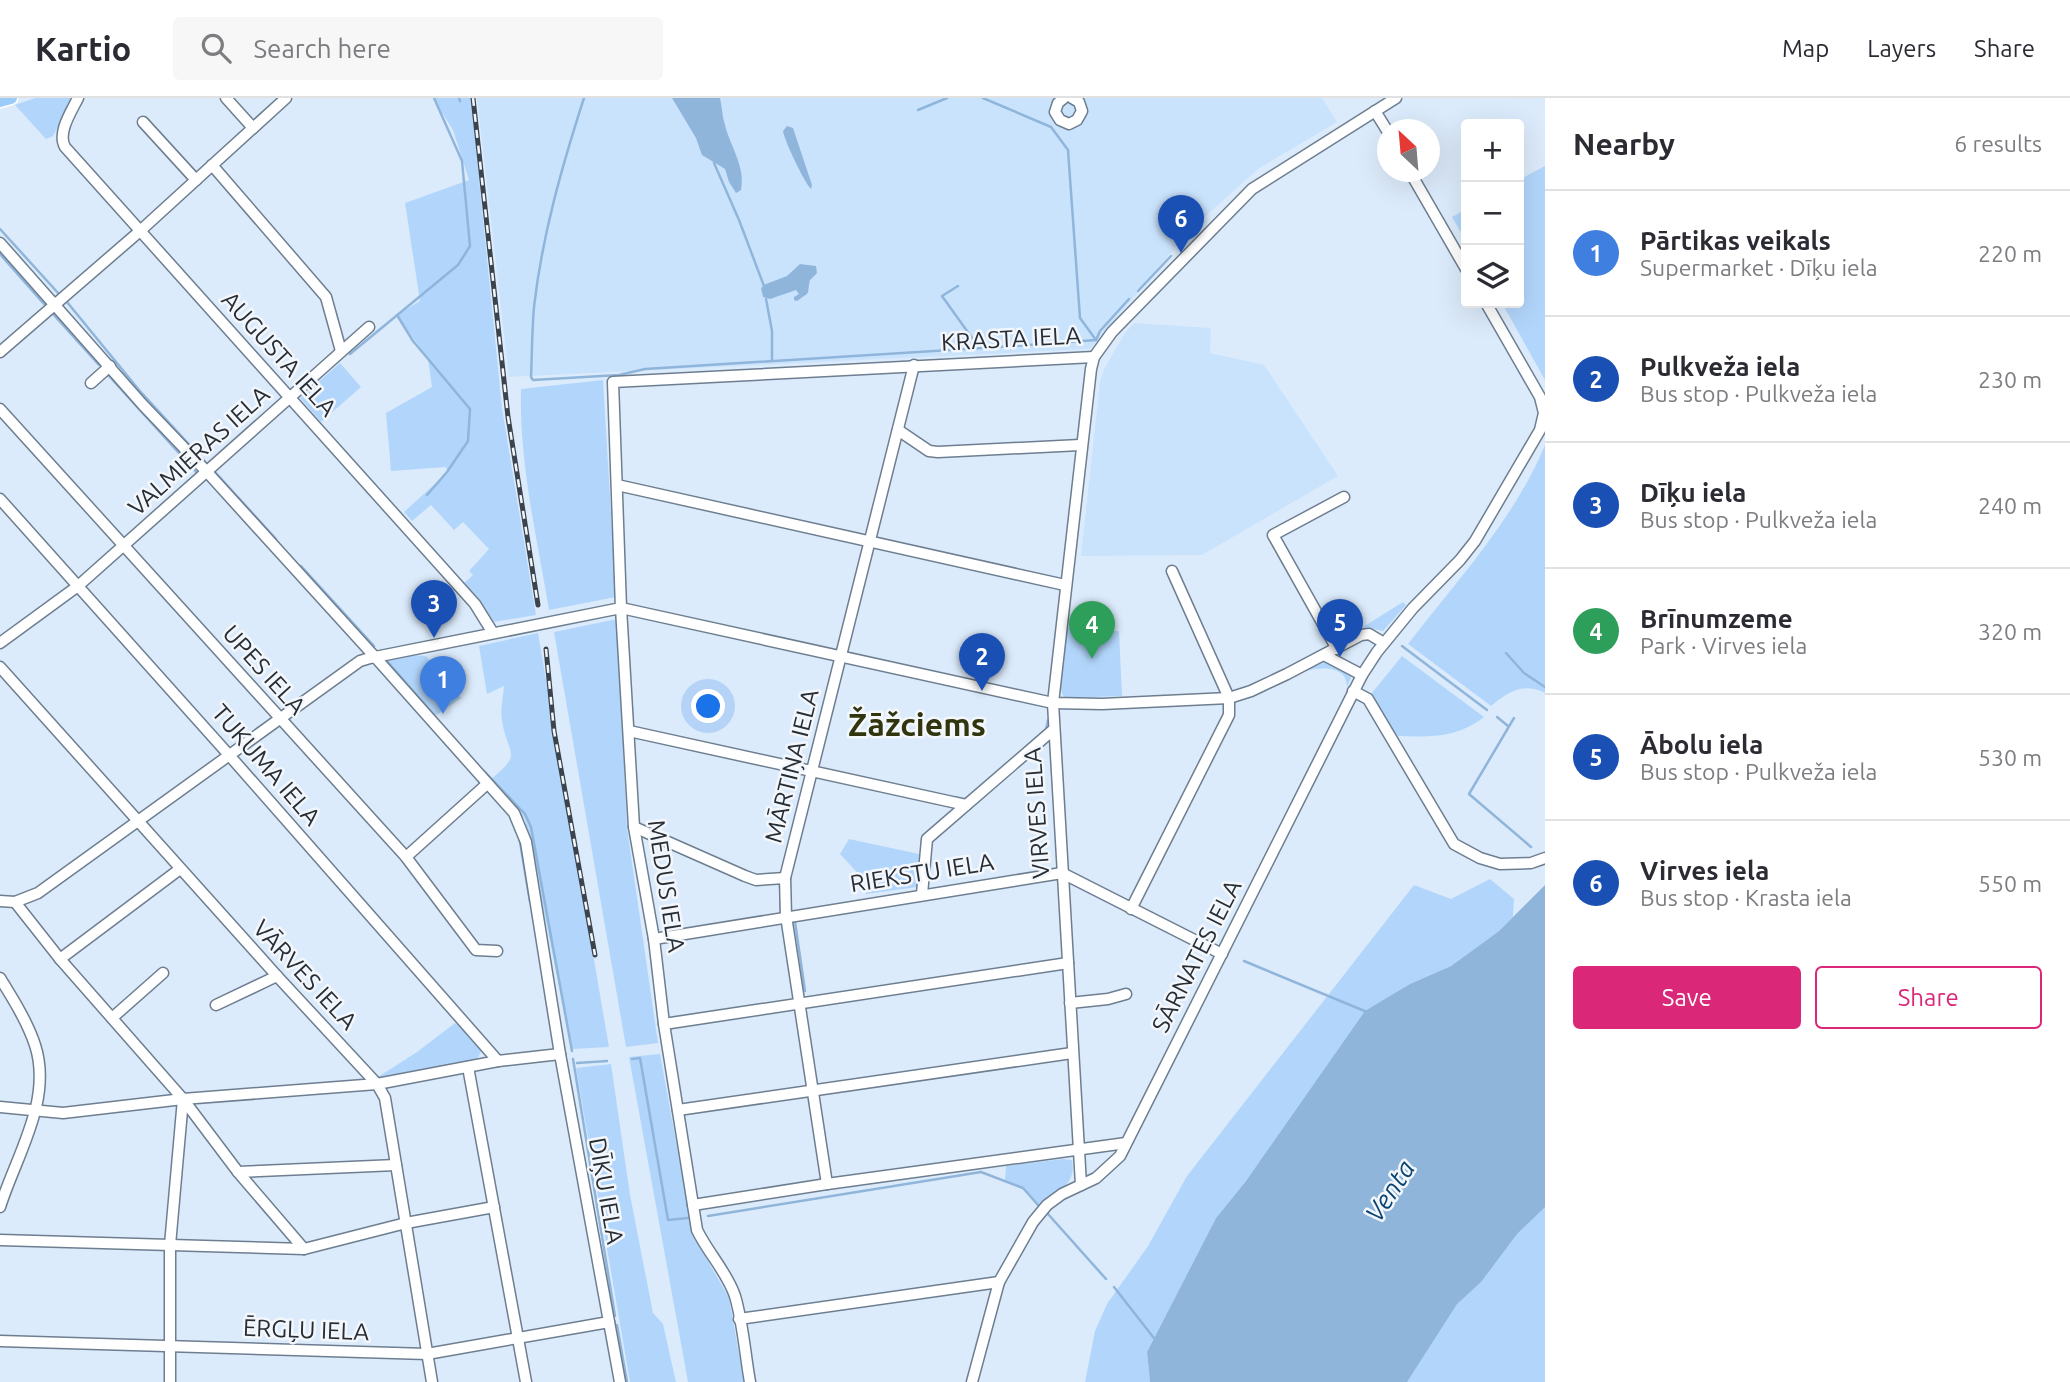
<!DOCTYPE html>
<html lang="en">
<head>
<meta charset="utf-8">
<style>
  body { margin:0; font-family:Ubuntu,sans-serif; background:#f7f7f7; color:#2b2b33 }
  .controls { position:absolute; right:21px; top:21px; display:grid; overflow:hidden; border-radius:7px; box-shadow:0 7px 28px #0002 }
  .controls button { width:63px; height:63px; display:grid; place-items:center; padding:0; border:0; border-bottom:2px solid #e1e1e2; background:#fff; color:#2b2b33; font:35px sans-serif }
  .compass { position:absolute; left:1377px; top:21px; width:63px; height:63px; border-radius:50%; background:#fff; box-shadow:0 7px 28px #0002; rotate:334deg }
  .you { position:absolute; left:709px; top:609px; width:24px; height:24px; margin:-18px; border:5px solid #fff; border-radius:50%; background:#1a73e8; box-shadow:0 0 0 10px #1a73e833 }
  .badge { display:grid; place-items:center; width:46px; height:46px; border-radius:50%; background:#db2777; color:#fff; font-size:23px; font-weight:700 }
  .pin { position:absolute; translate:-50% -58px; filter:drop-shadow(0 2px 4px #0008) }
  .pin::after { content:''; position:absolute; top:37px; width:24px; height:21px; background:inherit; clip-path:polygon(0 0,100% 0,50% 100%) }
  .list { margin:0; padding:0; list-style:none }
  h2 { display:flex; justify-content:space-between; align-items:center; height:91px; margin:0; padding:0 28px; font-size:30px }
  h2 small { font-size:23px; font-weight:400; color:#7c7c81 }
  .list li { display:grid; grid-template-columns:46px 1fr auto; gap:21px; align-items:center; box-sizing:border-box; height:126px; padding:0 28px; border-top:2px solid #e1e1e2 }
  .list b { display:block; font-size:26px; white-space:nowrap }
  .list p { margin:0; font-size:23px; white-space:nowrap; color:#7c7c81 }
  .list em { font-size:23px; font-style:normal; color:#7c7c81 }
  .actions { display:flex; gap:14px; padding:21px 28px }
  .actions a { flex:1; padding:16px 0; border:2px solid #db2777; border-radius:7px; text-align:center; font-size:24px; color:#db2777 }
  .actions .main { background:#db2777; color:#fff }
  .icon { flex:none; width:38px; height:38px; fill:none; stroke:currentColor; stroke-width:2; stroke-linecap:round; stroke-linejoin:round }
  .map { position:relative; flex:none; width:1545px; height:1284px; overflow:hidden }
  header { display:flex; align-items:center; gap:42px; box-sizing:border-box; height:98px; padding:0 35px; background:#fff; border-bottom:2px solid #e1e1e2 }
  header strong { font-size:33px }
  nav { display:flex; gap:38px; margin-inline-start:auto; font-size:24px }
  .search { width:490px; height:63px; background:#f7f7f7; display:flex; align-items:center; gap:18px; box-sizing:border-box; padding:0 24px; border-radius:7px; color:#7c7c81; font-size:26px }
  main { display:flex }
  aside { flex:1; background:#fff }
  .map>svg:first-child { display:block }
</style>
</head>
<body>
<header>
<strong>Kartio</strong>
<div class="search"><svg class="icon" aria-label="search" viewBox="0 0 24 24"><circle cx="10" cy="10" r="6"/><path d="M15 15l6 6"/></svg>Search here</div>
<nav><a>Map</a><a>Layers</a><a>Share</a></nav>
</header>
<main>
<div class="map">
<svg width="1545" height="1284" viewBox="0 0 1545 1284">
  <rect width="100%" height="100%" fill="#dcebfb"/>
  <g fill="#cae3fd">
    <path d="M477,0H1322L1337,24L1258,71L1189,133L1090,251L509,279Z"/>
    <path d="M1134,225L1211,230L1210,255L1264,267L1338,378L1202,457L1081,458L1100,284L1104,271L1125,235Z"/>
  </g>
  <g fill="#b2d6fb">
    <path d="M35,0H73L53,38L46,41L15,7Z"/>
    <path d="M433,0H471L502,310L536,517L494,524L463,486L473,477L469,473L489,451L463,424L454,432L431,407L412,423L404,414L448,374L446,369L391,373L386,315L432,289L428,261L397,217L420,203L405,105L469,82L453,32Z"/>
    <path d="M1545,68V282L1502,205H1519V82Z"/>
    <path d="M1466,111V143L1452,119Z"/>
    <path d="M340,265L361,289L321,324L300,300Z"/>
    <path d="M603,282L616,499L549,512C537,440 519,365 521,291Z"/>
    <path d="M1545,347V595C1523,584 1508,594 1491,608L1408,546C1457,482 1514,422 1545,347Z"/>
    <path d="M1403,504L1406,507L1383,533L1363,529Z"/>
    <path d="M617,521L627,730L658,945L626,949L554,534Z"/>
    <path d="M1067,529L1075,532L1119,533L1122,598L1067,600L1063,598L1060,589Z"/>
    <path d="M538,535L609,949L572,951L525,722L490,682C524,654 508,659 502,623C500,613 503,599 504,588L487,596L479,548Z"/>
    <path d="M413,557L426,558L461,600L432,620L386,564L392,560Z"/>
    <path d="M1402,558L1484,619C1457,640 1431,639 1398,638L1387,625L1371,596Z"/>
    <path d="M1323,563L1352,577L1347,589C1347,567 1320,569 1305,573Z"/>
    <path d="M849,741L919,756L917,789L866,796V784L840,756Z"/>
    <path d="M1490,781L1514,801L1513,819L1499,833L1451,868L1410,886L1302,1005L1246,1083L1216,1120L1147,1254L1150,1284H1085L1095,1233L1107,1206L1148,1148L1187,1078L1414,787L1451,801Z"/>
    <path d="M455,925C466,933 476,940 481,953L478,960L469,965L381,982L378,979L417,954Z"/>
    <path d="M660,956L693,1137L729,1200L744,1284H688L629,959Z"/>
    <path d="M611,966L630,1097L653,1215L663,1226L676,1284H630L576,970Z"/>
    <path d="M1545,1015V1284H1341Z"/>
    <path d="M1063,1061L1072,1062C1077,1089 1056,1092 1038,1107L1023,1090L1005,1083L1006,1068Z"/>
  </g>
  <g fill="#90b5db">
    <path d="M672,0H720C722,9 722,18 725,27C730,48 746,69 741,92L736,95L729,84L725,71L702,57L696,40Z"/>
    <path d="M787,28L793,30L812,87L811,91C805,86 784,42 783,33Z"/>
    <path d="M800,166L816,168L817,175L810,182C806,198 813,192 797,203L794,202V199L799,196L796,192L770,201L763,199L761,190L766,186L787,178Z"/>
    <path d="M1545,787V1109L1517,1136L1481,1184L1457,1206L1407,1284H1150L1147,1254L1216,1120L1246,1083L1365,913L1410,886L1451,868L1499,833Z"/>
  </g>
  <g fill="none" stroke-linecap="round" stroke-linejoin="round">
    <g stroke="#90b5db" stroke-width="2.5">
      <path d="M459,0L460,3"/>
      <path d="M584,0C562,68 542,138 534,209C532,232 532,256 531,279L533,282L619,277L645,271L1044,246"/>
      <path d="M983,0L1051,29L1068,52L1080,220L1096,242"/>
      <path d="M918,12L947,0"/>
      <path d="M714,65L739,122L764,188"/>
      <path d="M0,131L59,196"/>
      <path d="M0,156L44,206"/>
      <path d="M958,188L942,198L972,240"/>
      <path d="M1138,193L1171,158"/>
      <path d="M766,201L772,233V263"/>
      <path d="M67,204L139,292L208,367"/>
      <path d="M53,216L99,267"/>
      <path d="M397,217L413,243L470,311L468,343L447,374L427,397"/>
      <path d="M1096,242L1100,233L1129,201"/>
      <path d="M1055,245L1096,242"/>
      <path d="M350,256L458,167L470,148L462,63L434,0"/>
      <path d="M109,278L198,376"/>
      <path d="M215,374L276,441"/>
      <path d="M301,468L374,548"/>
      <path d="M1402,548L1487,612"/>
      <path d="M1506,555L1524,575L1545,589"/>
      <path d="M387,563L433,616"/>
      <path d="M1497,619L1508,628"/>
      <path d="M1514,620L1469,696L1531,749"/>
      <path d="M1046,632L1048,622"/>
      <path d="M484,673L525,716L531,729L572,953"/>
      <path d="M954,699L965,701L968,699"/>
      <path d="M519,738L530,804"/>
      <path d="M780,785L781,812"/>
      <path d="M795,824L805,893"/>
      <path d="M1244,863L1367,914"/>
      <path d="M573,961L615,1218"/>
      <path d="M632,961L640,960L668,1122L688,1120"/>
      <path d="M577,965L607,963"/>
      <path d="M1048,1116L1106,1181"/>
      <path d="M708,1118L981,1074L1023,1090L1038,1107"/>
      <path d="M1114,1189L1157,1244"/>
      <path d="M617,1227L627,1284"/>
    </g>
    <g stroke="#6d7e90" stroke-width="13">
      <g id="minor">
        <path d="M78,0C71,14 57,35 65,49L475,506L493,535"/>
        <path d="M226,0L253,30"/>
        <path d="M1064,0L1058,5L1055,14L1060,22L1069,26L1077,22L1082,13L1079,4L1072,0"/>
        <path d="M1375,13L1388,34"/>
        <path d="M143,24L196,82"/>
        <path d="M212,67L326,199L341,253"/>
        <path d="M1410,74L1466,171"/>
        <path d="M0,145L143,307L207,374L375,559L514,715L526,744L560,956L620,1284"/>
        <path d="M0,254L140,133L286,0"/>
        <path d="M91,285L110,268"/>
        <path d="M0,311L406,759L476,852L497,853"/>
        <path d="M898,332L929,353L938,354L1080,347"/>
        <path d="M617,387L1065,487"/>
        <path d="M0,401L229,657L498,963"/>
        <path d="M0,545L78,488L369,229"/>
        <path d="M1337,551L1273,437L1344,399"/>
        <path d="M1324,557L1362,577"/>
        <path d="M0,569L277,878L377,986L385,1000L432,1284"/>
        <path d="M1353,593L1368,601L1454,746L1480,760L1500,766L1531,765L1545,760"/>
        <path d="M629,633L966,707"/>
        <path d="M634,729L745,778L756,782L785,780"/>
        <path d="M406,759L487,686"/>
        <path d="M922,796L927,741L1053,632"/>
        <path d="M0,803L15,804L38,795L360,563L370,560L621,510L1053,605L1102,606L1229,600L1251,593L1287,576L1361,537L1369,536L1384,545"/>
        <path d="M15,804L60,861L183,1001L238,1074L304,1151"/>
        <path d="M1131,811L1229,617V600L1172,473"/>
        <path d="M654,841L1062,775L1222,856"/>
        <path d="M60,861L180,771"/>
        <path d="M0,880C13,901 27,923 35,947C53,1002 16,1058 0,1109"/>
        <path d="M1070,905L1108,901L1126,896"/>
        <path d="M216,907L277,878"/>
        <path d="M112,920L163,875"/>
        <path d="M664,926L1068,865"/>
        <path d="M468,969L526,1284"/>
        <path d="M0,1009L63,1015L183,1001L377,986L498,963L560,956"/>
        <path d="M678,1012L1072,955"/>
        <path d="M238,1074L396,1067"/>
        <path d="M827,1086L786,818L785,780L914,267"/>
        <path d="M1081,1087L1053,605L1091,271L1094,259L1112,234L1252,91L1396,0"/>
        <path d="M693,1107L827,1086L1126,1045"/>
        <path d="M0,1142L304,1151L406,1125L494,1109"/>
        <path d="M739,1221L999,1184"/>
        <path d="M0,1243L427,1256L609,1224"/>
        <path d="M170,1284V1147L183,1001"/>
        <path d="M750,1284C745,1256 743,1225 735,1198C727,1174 708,1155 697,1132L664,926L654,841L634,729L621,510L613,284L1094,259"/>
        <path d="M972,1284L999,1184L1033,1124L1047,1107L1062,1096L1096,1080L1120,1058L1362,577L1377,554L1413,510L1460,462L1475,443L1540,332L1544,315L1540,299L1486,205"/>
      </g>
    </g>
    <g stroke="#fff" stroke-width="15">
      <path id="major" d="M0,3L11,0"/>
    </g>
    <use href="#minor" stroke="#fff" stroke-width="10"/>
    <use href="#major" stroke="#9bcbf9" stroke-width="12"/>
    <g stroke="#3b434c" stroke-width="5">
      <g id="rail">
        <path d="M473,0L508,319L538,507"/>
        <path d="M546,551L554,633L595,857"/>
      </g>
    </g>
    <use href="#rail" stroke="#f3f7fb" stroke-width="2.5" stroke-dasharray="8" stroke-linecap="butt"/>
  </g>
  <g text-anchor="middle" stroke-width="5" stroke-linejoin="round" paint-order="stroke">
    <g font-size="24" fill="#262d35" stroke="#f3f7fb">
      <text transform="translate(1011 241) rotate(-3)" y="8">KRASTA IELA</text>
      <text transform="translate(279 256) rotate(48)" y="8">AUGUSTA IELA</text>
      <text transform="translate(199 353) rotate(-42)" y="8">VALMIERAS IELA</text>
      <text transform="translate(264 572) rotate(48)" y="8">UPES IELA</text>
      <text transform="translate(266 667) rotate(49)" y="8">TUKUMA IELA</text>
      <text transform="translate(792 668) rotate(-76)" y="8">MĀRTIŅA IELA</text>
      <text transform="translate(1037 715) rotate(-94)" y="8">VIRVES IELA</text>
      <text transform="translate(922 775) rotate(-9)" y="8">RIEKSTU IELA</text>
      <text transform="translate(666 788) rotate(81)" y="8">MEDUS IELA</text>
      <text transform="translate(1197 858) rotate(-63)" y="8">SĀRNATES IELA</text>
      <text transform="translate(305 877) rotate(47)" y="8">VĀRVES IELA</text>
      <text transform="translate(606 1093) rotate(80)" y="8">DĪĶU IELA</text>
      <text transform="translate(306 1232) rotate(2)" y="8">ĒRGĻU IELA</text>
    </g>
    <g font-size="26" font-style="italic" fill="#0a4473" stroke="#f3f7fb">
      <text transform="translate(1390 1093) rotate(-57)" y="9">Venta</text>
    </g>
    <g font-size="32" font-weight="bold" fill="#30350d" stroke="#f3f7fb">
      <text x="917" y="638">Žāžciems</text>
    </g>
  </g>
</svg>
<div class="controls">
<button>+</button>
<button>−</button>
<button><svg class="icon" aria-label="layers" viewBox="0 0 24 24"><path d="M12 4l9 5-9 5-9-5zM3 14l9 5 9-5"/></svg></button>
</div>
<svg class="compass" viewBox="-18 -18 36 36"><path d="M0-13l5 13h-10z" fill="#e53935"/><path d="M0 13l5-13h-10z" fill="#7c7c81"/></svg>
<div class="you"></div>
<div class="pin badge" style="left:443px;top:616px;background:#3f7fe0">1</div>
<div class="pin badge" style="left:982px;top:593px;background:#1a4fb4">2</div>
<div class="pin badge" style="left:434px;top:540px;background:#1a4fb4">3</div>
<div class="pin badge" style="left:1092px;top:561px;background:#2e9e5b">4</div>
<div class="pin badge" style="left:1340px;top:559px;background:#1a4fb4">5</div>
<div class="pin badge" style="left:1181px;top:155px;background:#1a4fb4">6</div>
</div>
<aside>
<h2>Nearby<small>6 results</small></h2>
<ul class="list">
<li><span class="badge" style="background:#3f7fe0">1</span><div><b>Pārtikas veikals</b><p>Supermarket · Dīķu iela</p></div><em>220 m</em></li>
<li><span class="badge" style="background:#1a4fb4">2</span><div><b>Pulkveža iela</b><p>Bus stop · Pulkveža iela</p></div><em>230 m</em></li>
<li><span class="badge" style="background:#1a4fb4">3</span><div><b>Dīķu iela</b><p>Bus stop · Pulkveža iela</p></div><em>240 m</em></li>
<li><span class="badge" style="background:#2e9e5b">4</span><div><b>Brīnumzeme</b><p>Park · Virves iela</p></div><em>320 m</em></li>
<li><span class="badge" style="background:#1a4fb4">5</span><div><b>Ābolu iela</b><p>Bus stop · Pulkveža iela</p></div><em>530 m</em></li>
<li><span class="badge" style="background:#1a4fb4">6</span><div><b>Virves iela</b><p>Bus stop · Krasta iela</p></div><em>550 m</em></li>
</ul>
<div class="actions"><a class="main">Save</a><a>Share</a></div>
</aside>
</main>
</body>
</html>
